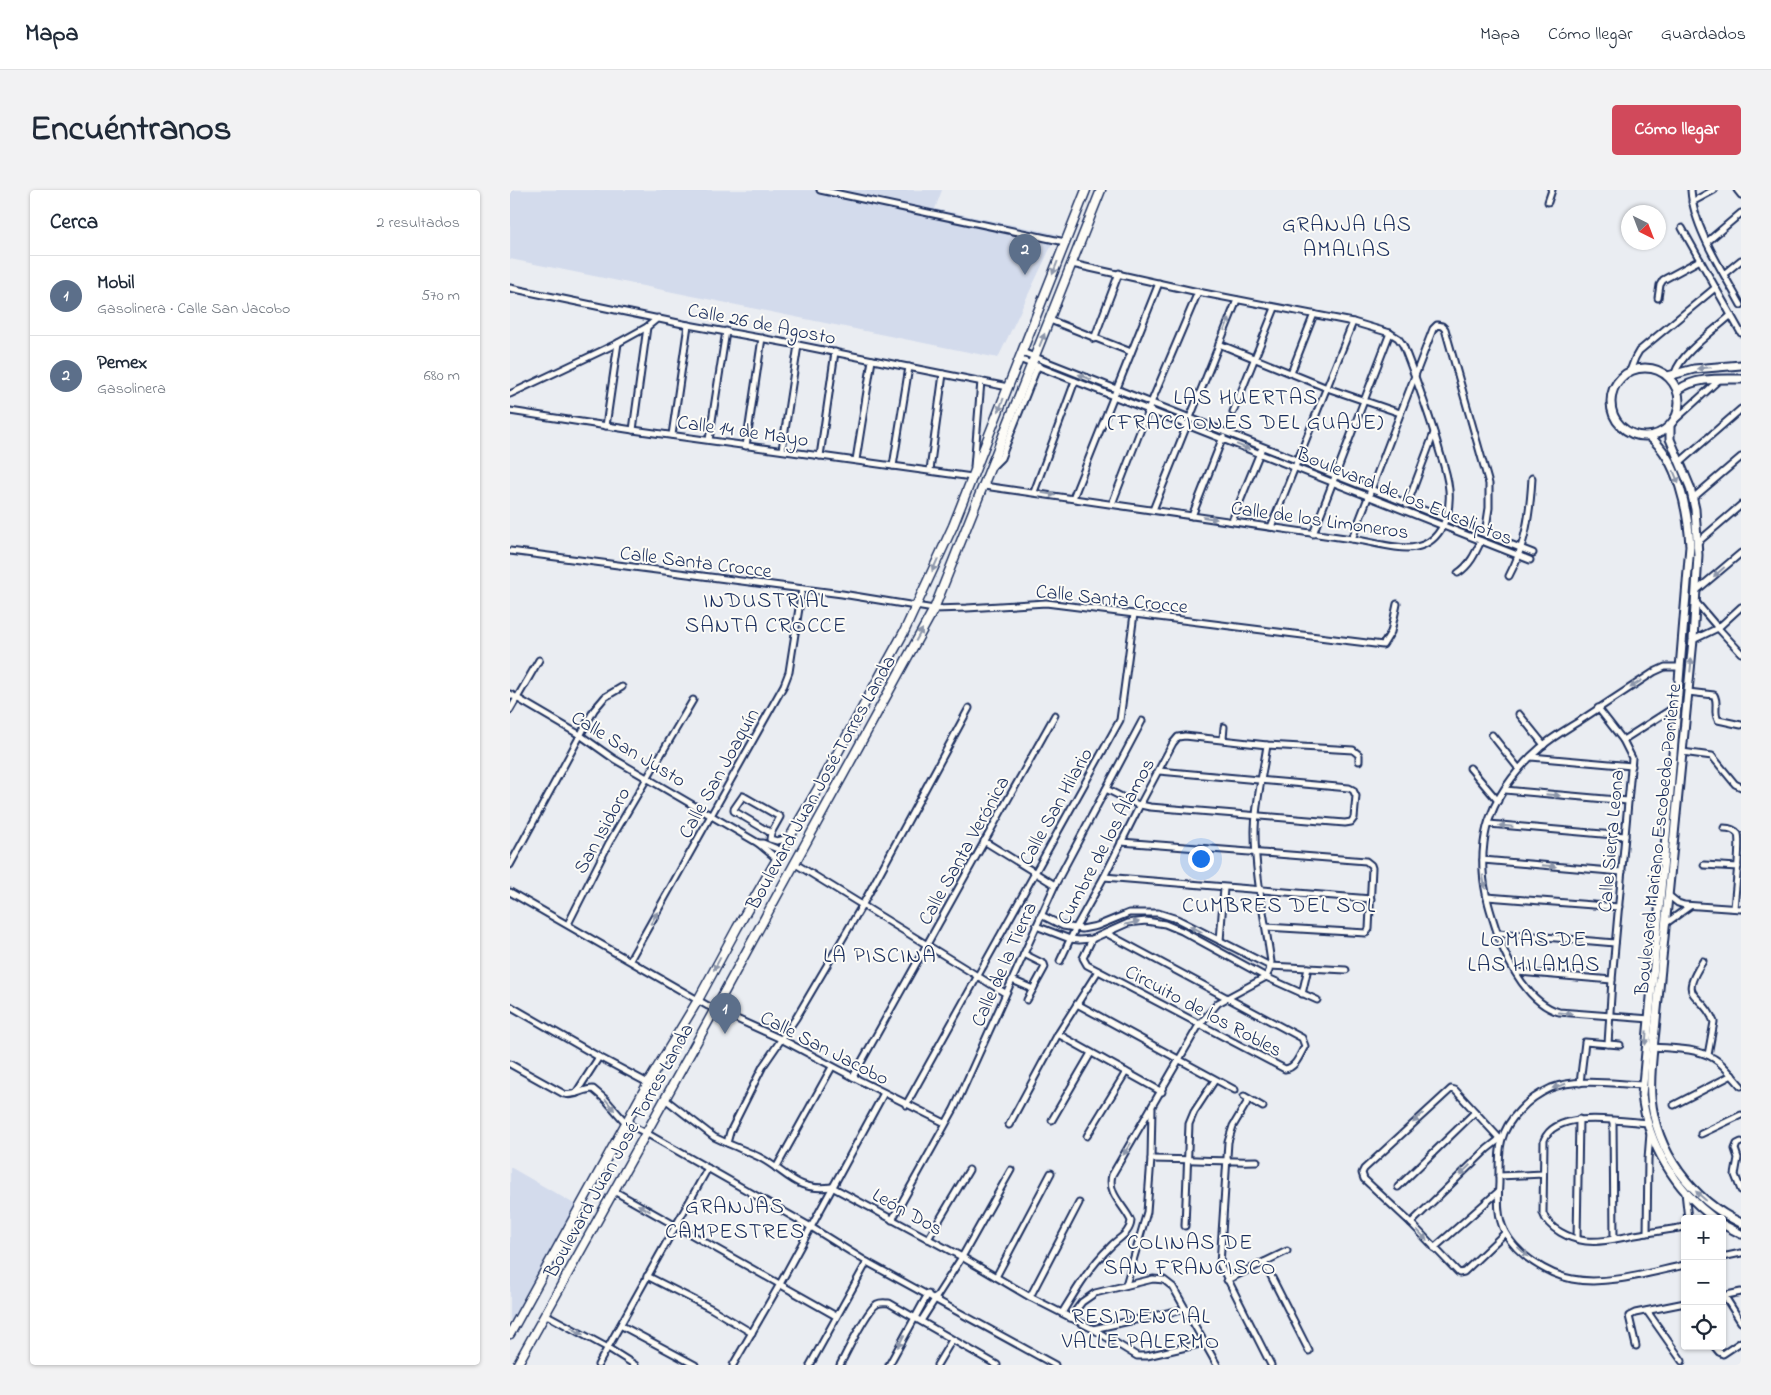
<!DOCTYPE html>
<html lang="es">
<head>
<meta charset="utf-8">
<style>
  body { margin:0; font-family:"Indie Flower",sans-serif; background:#f2f2f3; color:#1f2937 }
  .controls { position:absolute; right:15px; bottom:15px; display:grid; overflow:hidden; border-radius:5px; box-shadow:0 1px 4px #0004 }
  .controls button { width:45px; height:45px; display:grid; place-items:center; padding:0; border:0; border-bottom:1px solid #e0e1e3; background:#fff; color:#1f2937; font:25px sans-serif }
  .compass { position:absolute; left:1111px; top:15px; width:45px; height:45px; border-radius:50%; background:#fff; box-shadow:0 1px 4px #0004; rotate:138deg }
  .you { position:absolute; left:690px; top:668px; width:18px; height:18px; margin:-12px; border:4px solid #fff; border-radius:50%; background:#1a73e8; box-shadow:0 0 0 8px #1a73e833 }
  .badge { display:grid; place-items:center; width:32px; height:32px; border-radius:50%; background:#d1495b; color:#fff; font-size:16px; font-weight:700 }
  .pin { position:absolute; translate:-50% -41px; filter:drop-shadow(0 1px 2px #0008) }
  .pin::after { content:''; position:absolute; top:26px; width:18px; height:15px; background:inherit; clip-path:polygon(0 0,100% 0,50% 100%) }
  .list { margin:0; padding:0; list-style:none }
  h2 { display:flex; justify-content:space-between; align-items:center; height:65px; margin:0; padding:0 20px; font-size:21px }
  h2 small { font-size:16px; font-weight:400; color:#747a83 }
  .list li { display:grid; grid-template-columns:32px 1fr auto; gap:15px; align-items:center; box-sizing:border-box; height:80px; padding:0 20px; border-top:1px solid #e0e1e3 }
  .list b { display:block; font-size:19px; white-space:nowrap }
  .list p { margin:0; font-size:16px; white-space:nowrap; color:#747a83 }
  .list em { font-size:16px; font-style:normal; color:#747a83 }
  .icon { flex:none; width:28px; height:28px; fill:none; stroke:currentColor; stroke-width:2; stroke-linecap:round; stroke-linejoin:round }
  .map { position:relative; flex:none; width:1231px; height:1175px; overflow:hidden; border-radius:5px }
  header { display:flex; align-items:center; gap:30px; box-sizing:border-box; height:70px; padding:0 25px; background:#fff; border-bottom:1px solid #e0e1e3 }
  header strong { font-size:24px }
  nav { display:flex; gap:28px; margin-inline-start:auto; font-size:18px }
  .intro { display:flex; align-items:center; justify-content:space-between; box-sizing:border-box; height:120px; padding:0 30px }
  h1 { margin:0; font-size:35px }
  .button { padding:12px 22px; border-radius:5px; background:#d1495b; color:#fff; font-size:18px; font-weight:700 }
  main { display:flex; gap:30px; padding:0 30px }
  aside { flex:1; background:#fff; border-radius:5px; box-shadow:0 1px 4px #0004 }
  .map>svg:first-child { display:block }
</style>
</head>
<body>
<header>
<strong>Mapa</strong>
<nav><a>Mapa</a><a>Cómo llegar</a><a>Guardados</a></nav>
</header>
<div class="intro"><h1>Encuéntranos</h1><a class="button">Cómo llegar</a></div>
<main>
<aside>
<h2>Cerca<small>2 resultados</small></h2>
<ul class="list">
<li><span class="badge" style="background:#5c6f8a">1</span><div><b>Mobil</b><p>Gasolinera · Calle San Jacobo</p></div><em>570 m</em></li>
<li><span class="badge" style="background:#5c6f8a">2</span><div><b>Pemex</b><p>Gasolinera</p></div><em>680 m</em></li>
</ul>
</aside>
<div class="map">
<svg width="1231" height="1175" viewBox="0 0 1231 1175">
  <rect width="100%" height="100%" fill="#eaedf2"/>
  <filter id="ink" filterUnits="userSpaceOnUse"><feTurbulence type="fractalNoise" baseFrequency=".02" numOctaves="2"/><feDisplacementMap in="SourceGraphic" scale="10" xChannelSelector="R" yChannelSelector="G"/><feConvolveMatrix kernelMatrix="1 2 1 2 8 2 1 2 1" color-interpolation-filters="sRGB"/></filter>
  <g filter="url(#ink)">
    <g fill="#d3dbec">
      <path d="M0,0H432L425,19L547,44L488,168L0,69Z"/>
      <path d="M0,977L66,1015L0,1133Z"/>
    </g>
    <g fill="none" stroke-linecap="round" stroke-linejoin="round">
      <g stroke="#1b2f5e" stroke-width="9">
        <g id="street">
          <path d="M310,0L555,52"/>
          <path d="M1181,0C1183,37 1213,82 1231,115"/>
          <path d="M1227,0L1231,5"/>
          <path d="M1038,12L1042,0"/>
          <path d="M1182,12L1204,0"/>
          <path d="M1172,38L1231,143"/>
          <path d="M1197,52L1231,23"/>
          <path d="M1214,84L1231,70"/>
          <path d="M0,98L178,135L288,155L498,197"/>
          <path d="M1148,108L1150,95L1153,90L1190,70"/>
          <path d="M540,130L621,162"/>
          <path d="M584,149L609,83"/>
          <path d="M709,154L817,198L890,223"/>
          <path d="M512,162L1023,363"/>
          <path d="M509,169L1020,370"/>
          <path d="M1120,181L1125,168L1129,161L1205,98"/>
          <path d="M781,183L804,124"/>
          <path d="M1165,183C1171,163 1205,140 1221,125"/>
          <path d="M0,204L108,153L137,137L148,128"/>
          <path d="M0,221L123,240L462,287"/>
          <path d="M723,222L765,118"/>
          <path d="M1165,230L1210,189"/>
          <path d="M96,236L108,153"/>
          <path d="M123,240L137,137"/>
          <path d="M162,245L178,135"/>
          <path d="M199,250L216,141"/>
          <path d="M236,256L252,148"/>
          <path d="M272,260L288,155"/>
          <path d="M310,266L325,162"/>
          <path d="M346,270L362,170"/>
          <path d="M1170,272L1231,219"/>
          <path d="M383,276L399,177"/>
          <path d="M464,277L471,191"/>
          <path d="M481,278L491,268L528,175"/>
          <path d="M420,280L433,184"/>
          <path d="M474,296L842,349C858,351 891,361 906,357C932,352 941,323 939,300C938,287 934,275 930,263C920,226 907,191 893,155L888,148L880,143L843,132L688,102L562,74"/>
          <path d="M524,302L565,191"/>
          <path d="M563,308L649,93"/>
          <path d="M1183,308L1231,267"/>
          <path d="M602,314L641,213L688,102"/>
          <path d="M897,315L924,243"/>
          <path d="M643,320L727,110"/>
          <path d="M682,326L713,247"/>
          <path d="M722,331L751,260"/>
          <path d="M761,337L843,132"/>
          <path d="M803,344L880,143"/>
          <path d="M842,349L923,139L927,135L932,136L935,139L979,294V318L975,344"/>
          <path d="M1188,352L1231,315"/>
          <path d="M0,361L332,404L424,419L457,418L536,413L873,455L881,442L887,414"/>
          <path d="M948,383C960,375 965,364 971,351"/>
          <path d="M999,386C1016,354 1020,323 1022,288"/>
          <path d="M1186,401L1231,363"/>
          <path d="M1185,411L1208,438L1231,463"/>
          <path d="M1183,450L1208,438L1231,417"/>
          <path d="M1178,502L1204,505C1209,513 1203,522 1208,530L1231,535"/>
          <path d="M0,504L70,545L104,569L248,653L267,669"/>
          <path d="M459,518L353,714L286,828L253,876L220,942L217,953C228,958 239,962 249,967C278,982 285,1002 322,997L452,1067L520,1107L583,1139L627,1166H637L694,1153"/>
          <path d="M1088,518L1113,550L1122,568L1102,790L1098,854"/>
          <path d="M0,520L29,470"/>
          <path d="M1009,524L1034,555"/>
          <path d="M982,545L1009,579"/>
          <path d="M713,549L714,537"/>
          <path d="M1113,550L1160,520L1167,519"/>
          <path d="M1172,562L1202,566L1225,594L1231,597"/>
          <path d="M1021,567L1122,576"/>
          <path d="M960,578L988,611"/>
          <path d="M596,599L626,614L640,617L835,633L841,632L844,628L846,606L843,600L839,598L649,581"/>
          <path d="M995,600L1118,611"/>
          <path d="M979,634L1115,646"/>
          <path d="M1214,638C1219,638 1224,639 1228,644C1231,653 1225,705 1224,718"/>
          <path d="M261,643L224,621V619L233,606L270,627L261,643L260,649L267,651L279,648"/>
          <path d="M474,651L545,695"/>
          <path d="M611,652L856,671L861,675L862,678L859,739L856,743L756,737"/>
          <path d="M248,653H253L272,661"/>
          <path d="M973,670L1112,682"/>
          <path d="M284,673L495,803"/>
          <path d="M0,675L84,520L95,507L112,497"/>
          <path d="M1194,675L1228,677"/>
          <path d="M594,687L861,709"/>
          <path d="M0,702L198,816L271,849L343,887L435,933"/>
          <path d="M1158,705L1168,713L1174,715L1231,719"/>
          <path d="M977,707L1109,717"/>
          <path d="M531,725L553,736L572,739L587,736L619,723H648L667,729L760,776L836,780"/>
          <path d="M58,734L99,653L183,510"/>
          <path d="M1155,734L1180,716"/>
          <path d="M526,736L560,749L569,750L582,749L618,733L636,731L655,734L672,741L756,787L807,810"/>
          <path d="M988,743L1105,753"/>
          <path d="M582,749L573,768L577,775L775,879C786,878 790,864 795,856L792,848L596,743"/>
          <path d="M710,751L714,698"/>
          <path d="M514,764L534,774L535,777L517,810"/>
          <path d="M120,770L274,495L279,482L292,399"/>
          <path d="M550,771L565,739L594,687L630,615L663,553L668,547L675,546L757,555L843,560L849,565V571"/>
          <path d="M1193,771C1166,812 1192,800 1204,832L1198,865"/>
          <path d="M1007,782L1102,790"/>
          <path d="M502,790L523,799"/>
          <path d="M792,804L798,778"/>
          <path d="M567,814L725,900"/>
          <path d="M0,816L89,867L138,893"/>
          <path d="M1140,829L1049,822C1020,814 999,776 989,748C982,727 974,704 973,681C972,664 974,641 981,625C989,602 1012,573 1030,558C1042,547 1057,539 1071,530C1095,514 1120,498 1144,482L1155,477H1170"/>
          <path d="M548,844L652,902"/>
          <path d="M1144,857C1166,859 1192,858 1209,872C1217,879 1224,888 1231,896"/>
          <path d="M0,874L54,904C65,907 72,899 83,899L96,910L116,933L136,943L301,1037L357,1072L545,1175"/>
          <path d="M343,887L545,525"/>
          <path d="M1070,893L1075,852L1110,855"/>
          <path d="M1132,895C1104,894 1067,888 1041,898C1030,903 1019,910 1010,920C987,943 989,962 989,993C988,1010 987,1027 995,1042C1007,1065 1037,1084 1062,1089C1097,1096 1141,1082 1175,1075"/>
          <path d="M66,903L89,867"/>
          <path d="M734,906L753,917"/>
          <path d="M155,909L204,947L217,953"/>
          <path d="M739,909L723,936L718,952L710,1074L761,1175"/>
          <path d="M396,915L610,530L624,424"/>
          <path d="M1164,915L1222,885"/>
          <path d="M542,930L581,863"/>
          <path d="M1103,931L1104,1049"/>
          <path d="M1137,933C1111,931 1046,919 1034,950L1033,1023C1038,1039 1060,1049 1076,1051C1092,1053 1109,1048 1125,1045C1142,1042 1158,1040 1175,1037"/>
          <path d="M499,935L548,844L588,781"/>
          <path d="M1191,944L1231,925"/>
          <path d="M577,946L616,882"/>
          <path d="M990,949L945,900L941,899L854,979L852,983L854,989L901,1033L949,1083L954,1082L995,1043"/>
          <path d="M1231,952L1227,954L1225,959L1228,968L1225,985L1231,1000"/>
          <path d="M641,969C676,969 712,972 747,971"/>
          <path d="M266,978L322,877"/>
          <path d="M989,986L1033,984"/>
          <path d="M888,997L965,922"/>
          <path d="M104,1001L326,1126"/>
          <path d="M1175,1002L1178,1029"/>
          <path d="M382,1030L444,919L545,695L632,531"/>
          <path d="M901,1033L977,959L991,948"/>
          <path d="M675,1036L679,934L684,922L705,890"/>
          <path d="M1137,1043L1138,969L1140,943"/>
          <path d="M418,1049L459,980"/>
          <path d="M1067,1049L1069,929"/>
          <path d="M924,1058L988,1002"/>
          <path d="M1212,1067L1231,1063"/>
          <path d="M754,1072L799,1161"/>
          <path d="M137,1086L202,1119L242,1143"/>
          <path d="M486,1087L541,983"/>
          <path d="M717,1090L777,1061"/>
          <path d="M616,1095L637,1022L641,969L642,918"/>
          <path d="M1214,1105L1231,1132"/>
          <path d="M1212,1106L1231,1102"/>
          <path d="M520,1107L569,1013"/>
          <path d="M1137,1121L1172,1171"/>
          <path d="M552,1123C566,1100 580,1076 600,1057C608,1048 620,1044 621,1031C614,1015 597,1004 602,985L689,835L708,813L756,787L759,781L761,772C755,729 745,686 745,642C745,613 753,584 757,555"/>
          <path d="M35,1124L98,1158L125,1175"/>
          <path d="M560,1128L572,1112L585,1103L643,1089L654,1090L663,1097L707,1175"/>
          <path d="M411,1131L452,1067L501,980"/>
          <path d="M112,1136L185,1175"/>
          <path d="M583,1139L676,1119"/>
          <path d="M1126,1156L1119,1126L1125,1123L1175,1113"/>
          <path d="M1204,1156L1209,1162L1213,1164L1231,1152"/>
          <path d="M88,1175L198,978"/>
          <path d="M223,1175L270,1094L374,903"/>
          <path d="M300,1175L357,1072"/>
          <path d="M330,1175C336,1163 358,1119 367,1114C371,1112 375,1113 379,1113L487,1175"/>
          <path d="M379,1175L418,1104"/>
          <path d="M427,1175L442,1150"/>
        </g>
      </g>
      <g stroke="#1b2f5e" stroke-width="11">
        <g id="secondary">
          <circle cx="1135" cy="212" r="34"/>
          <path d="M1158,186L1184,179L1231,175"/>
          <path d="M1168,200C1186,187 1210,189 1231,189"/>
          <path d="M1160,237V249L1180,297L1185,319L1188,365L1183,450L1146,830C1144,855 1139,881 1141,907C1146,962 1182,1010 1231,1033"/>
          <path d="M1140,247C1168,270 1178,320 1180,356L1159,613L1132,905C1138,955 1165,999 1205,1029"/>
          <path d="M1212,1034L1231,1044"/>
        </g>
      </g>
      <g stroke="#1b2f5e" stroke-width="11">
        <g id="primary">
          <path d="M0,1144L138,893L188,810L227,738L310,595L394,442L443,336L576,0"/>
          <path d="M7,1175L205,819L424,419L591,0"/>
        </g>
      </g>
      <use href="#street" stroke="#fdfcf7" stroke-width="5"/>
      <use href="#secondary" stroke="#fdfcf7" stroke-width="7"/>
      <use href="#primary" stroke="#fdfcf7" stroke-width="8"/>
    </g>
    <defs><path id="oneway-solid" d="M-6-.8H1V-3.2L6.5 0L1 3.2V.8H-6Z" transform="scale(1.25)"/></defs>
    <g fill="#8c96aa">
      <use href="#oneway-solid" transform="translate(545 78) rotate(111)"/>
      <use href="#oneway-solid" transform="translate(717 134) rotate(-68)"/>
      <use href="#oneway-solid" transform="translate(532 150) rotate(-68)"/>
      <use href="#oneway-solid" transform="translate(1194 178) rotate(175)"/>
      <use href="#oneway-solid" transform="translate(575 187) rotate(-158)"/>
      <use href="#oneway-solid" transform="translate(491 215) rotate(111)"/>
      <use href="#oneway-solid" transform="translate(733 257) rotate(22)"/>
      <use href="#oneway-solid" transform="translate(1166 287) rotate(68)"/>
      <use href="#oneway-solid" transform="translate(539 304) rotate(9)"/>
      <use href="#oneway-solid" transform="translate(700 328) rotate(8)"/>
      <use href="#oneway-solid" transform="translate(425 375) rotate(114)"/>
      <use href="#oneway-solid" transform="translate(1209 382) rotate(139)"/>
      <use href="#oneway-solid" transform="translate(409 445) rotate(-61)"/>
      <use href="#oneway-solid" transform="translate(1181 475) rotate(-84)"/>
      <use href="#oneway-solid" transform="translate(1126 494) rotate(147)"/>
      <use href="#oneway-solid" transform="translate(1043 605) rotate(5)"/>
      <use href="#oneway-solid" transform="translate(996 636) rotate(-175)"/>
      <use href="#oneway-solid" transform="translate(1039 676) rotate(5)"/>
      <use href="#oneway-solid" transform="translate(974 692) rotate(81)"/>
      <use href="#oneway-solid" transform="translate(144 728) rotate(-60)"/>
      <use href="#oneway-solid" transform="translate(622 733) rotate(-11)"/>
      <use href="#oneway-solid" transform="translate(686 739) rotate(-153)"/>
      <use href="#oneway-solid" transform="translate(207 774) rotate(118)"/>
      <use href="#oneway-solid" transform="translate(1055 823) rotate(6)"/>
      <use href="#oneway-solid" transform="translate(1136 848) rotate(95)"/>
      <use href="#oneway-solid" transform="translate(1049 896) rotate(163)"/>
      <use href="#oneway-solid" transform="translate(100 915) rotate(51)"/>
      <use href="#oneway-solid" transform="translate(908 928) rotate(137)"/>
      <use href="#oneway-solid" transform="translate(617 959) rotate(122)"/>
      <use href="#oneway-solid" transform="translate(955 980) rotate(136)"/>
      <use href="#oneway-solid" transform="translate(1191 1006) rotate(-138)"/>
      <use href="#oneway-solid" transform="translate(134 1018) rotate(-151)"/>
      <use href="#oneway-solid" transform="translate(912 1045) rotate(47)"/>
      <use href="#oneway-solid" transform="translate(1013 1062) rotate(43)"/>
      <use href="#oneway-solid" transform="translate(67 1141) rotate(29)"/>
      <use href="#oneway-solid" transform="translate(391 1151) rotate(118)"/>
    </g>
  </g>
  <g text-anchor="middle" stroke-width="4" stroke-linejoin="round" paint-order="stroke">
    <g font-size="20" fill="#1b2f5e" stroke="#fdfcf7">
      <text transform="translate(252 133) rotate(11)" y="7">Calle 26 de Agosto</text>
      <text transform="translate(233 240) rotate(8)" y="7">Calle 14 de Mayo</text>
      <text transform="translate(895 305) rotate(22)" y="7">Boulevard de los Eucaliptos</text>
      <text transform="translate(810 329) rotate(8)" y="7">Calle de los Limoneros</text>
      <text transform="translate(186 371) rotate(7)" y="7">Calle Santa Crocce</text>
      <text transform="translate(602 408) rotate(6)" y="7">Calle Santa Crocce</text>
      <text transform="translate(119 558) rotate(31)" y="7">Calle San Justo</text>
      <text transform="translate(208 583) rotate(-61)" y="7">Calle San Joaquín</text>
      <text transform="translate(310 592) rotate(-61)" y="7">Boulevard Juan José Torres Landa</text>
      <text transform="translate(545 616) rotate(-61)" y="7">Calle San Hilario</text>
      <text transform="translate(91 640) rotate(-61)" y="7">San Isidoro</text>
      <text transform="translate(1147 649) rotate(-84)" y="7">Boulevard Mariano Escobedo Poniente</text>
      <text transform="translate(595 651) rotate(-62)" y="7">Cumbre de los Álamos</text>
      <text transform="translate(1100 651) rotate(-85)" y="7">Calle Sierra Leona</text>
      <text transform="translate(453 660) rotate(-61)" y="7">Calle Santa Verónica</text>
      <text transform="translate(493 774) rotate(-66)" y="7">Calle de la Tierra</text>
      <text transform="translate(694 820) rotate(28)" y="7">Circuito de los Robles</text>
      <text transform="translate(315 857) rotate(27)" y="7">Calle San Jacobo</text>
      <text transform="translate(108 960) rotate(-61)" y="7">Boulevard Juan José Torres Landa</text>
      <text transform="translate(398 1021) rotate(29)" y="7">León Dos</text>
    </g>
    <g font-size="22" letter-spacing="1" fill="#1b2f5e" stroke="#fdfcf7">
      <text x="837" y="41">GRANJA LAS<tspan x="837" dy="25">AMALIAS</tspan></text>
      <text x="736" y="214">LAS HUERTAS<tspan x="736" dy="25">(FRACCIONES DEL GUAJE)</tspan></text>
      <text x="256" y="417">INDUSTRIAL<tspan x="256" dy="25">SANTA CROCCE</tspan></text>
      <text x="769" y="722">CUMBRES DEL SOL</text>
      <text x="1024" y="756">LOMAS DE<tspan x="1024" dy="25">LAS HILAMAS</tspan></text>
      <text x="370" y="772">LA PISCINA</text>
      <text x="225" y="1023">GRANJAS<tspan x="225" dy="25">CAMPESTRES</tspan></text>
      <text x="680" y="1059">COLINAS DE<tspan x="680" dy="25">SAN FRANCISCO</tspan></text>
      <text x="631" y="1133">RESIDENCIAL<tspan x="631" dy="25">VALLE PALERMO</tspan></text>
    </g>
  </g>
</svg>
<div class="controls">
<button>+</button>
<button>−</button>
<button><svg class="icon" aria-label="locate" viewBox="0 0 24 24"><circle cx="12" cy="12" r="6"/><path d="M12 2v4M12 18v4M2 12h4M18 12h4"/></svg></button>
</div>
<svg class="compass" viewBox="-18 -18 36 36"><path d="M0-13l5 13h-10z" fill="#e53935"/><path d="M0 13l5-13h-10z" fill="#747a83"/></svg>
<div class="you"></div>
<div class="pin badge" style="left:215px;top:844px;background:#5c6f8a">1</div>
<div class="pin badge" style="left:515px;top:85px;background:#5c6f8a">2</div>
</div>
</main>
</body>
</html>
